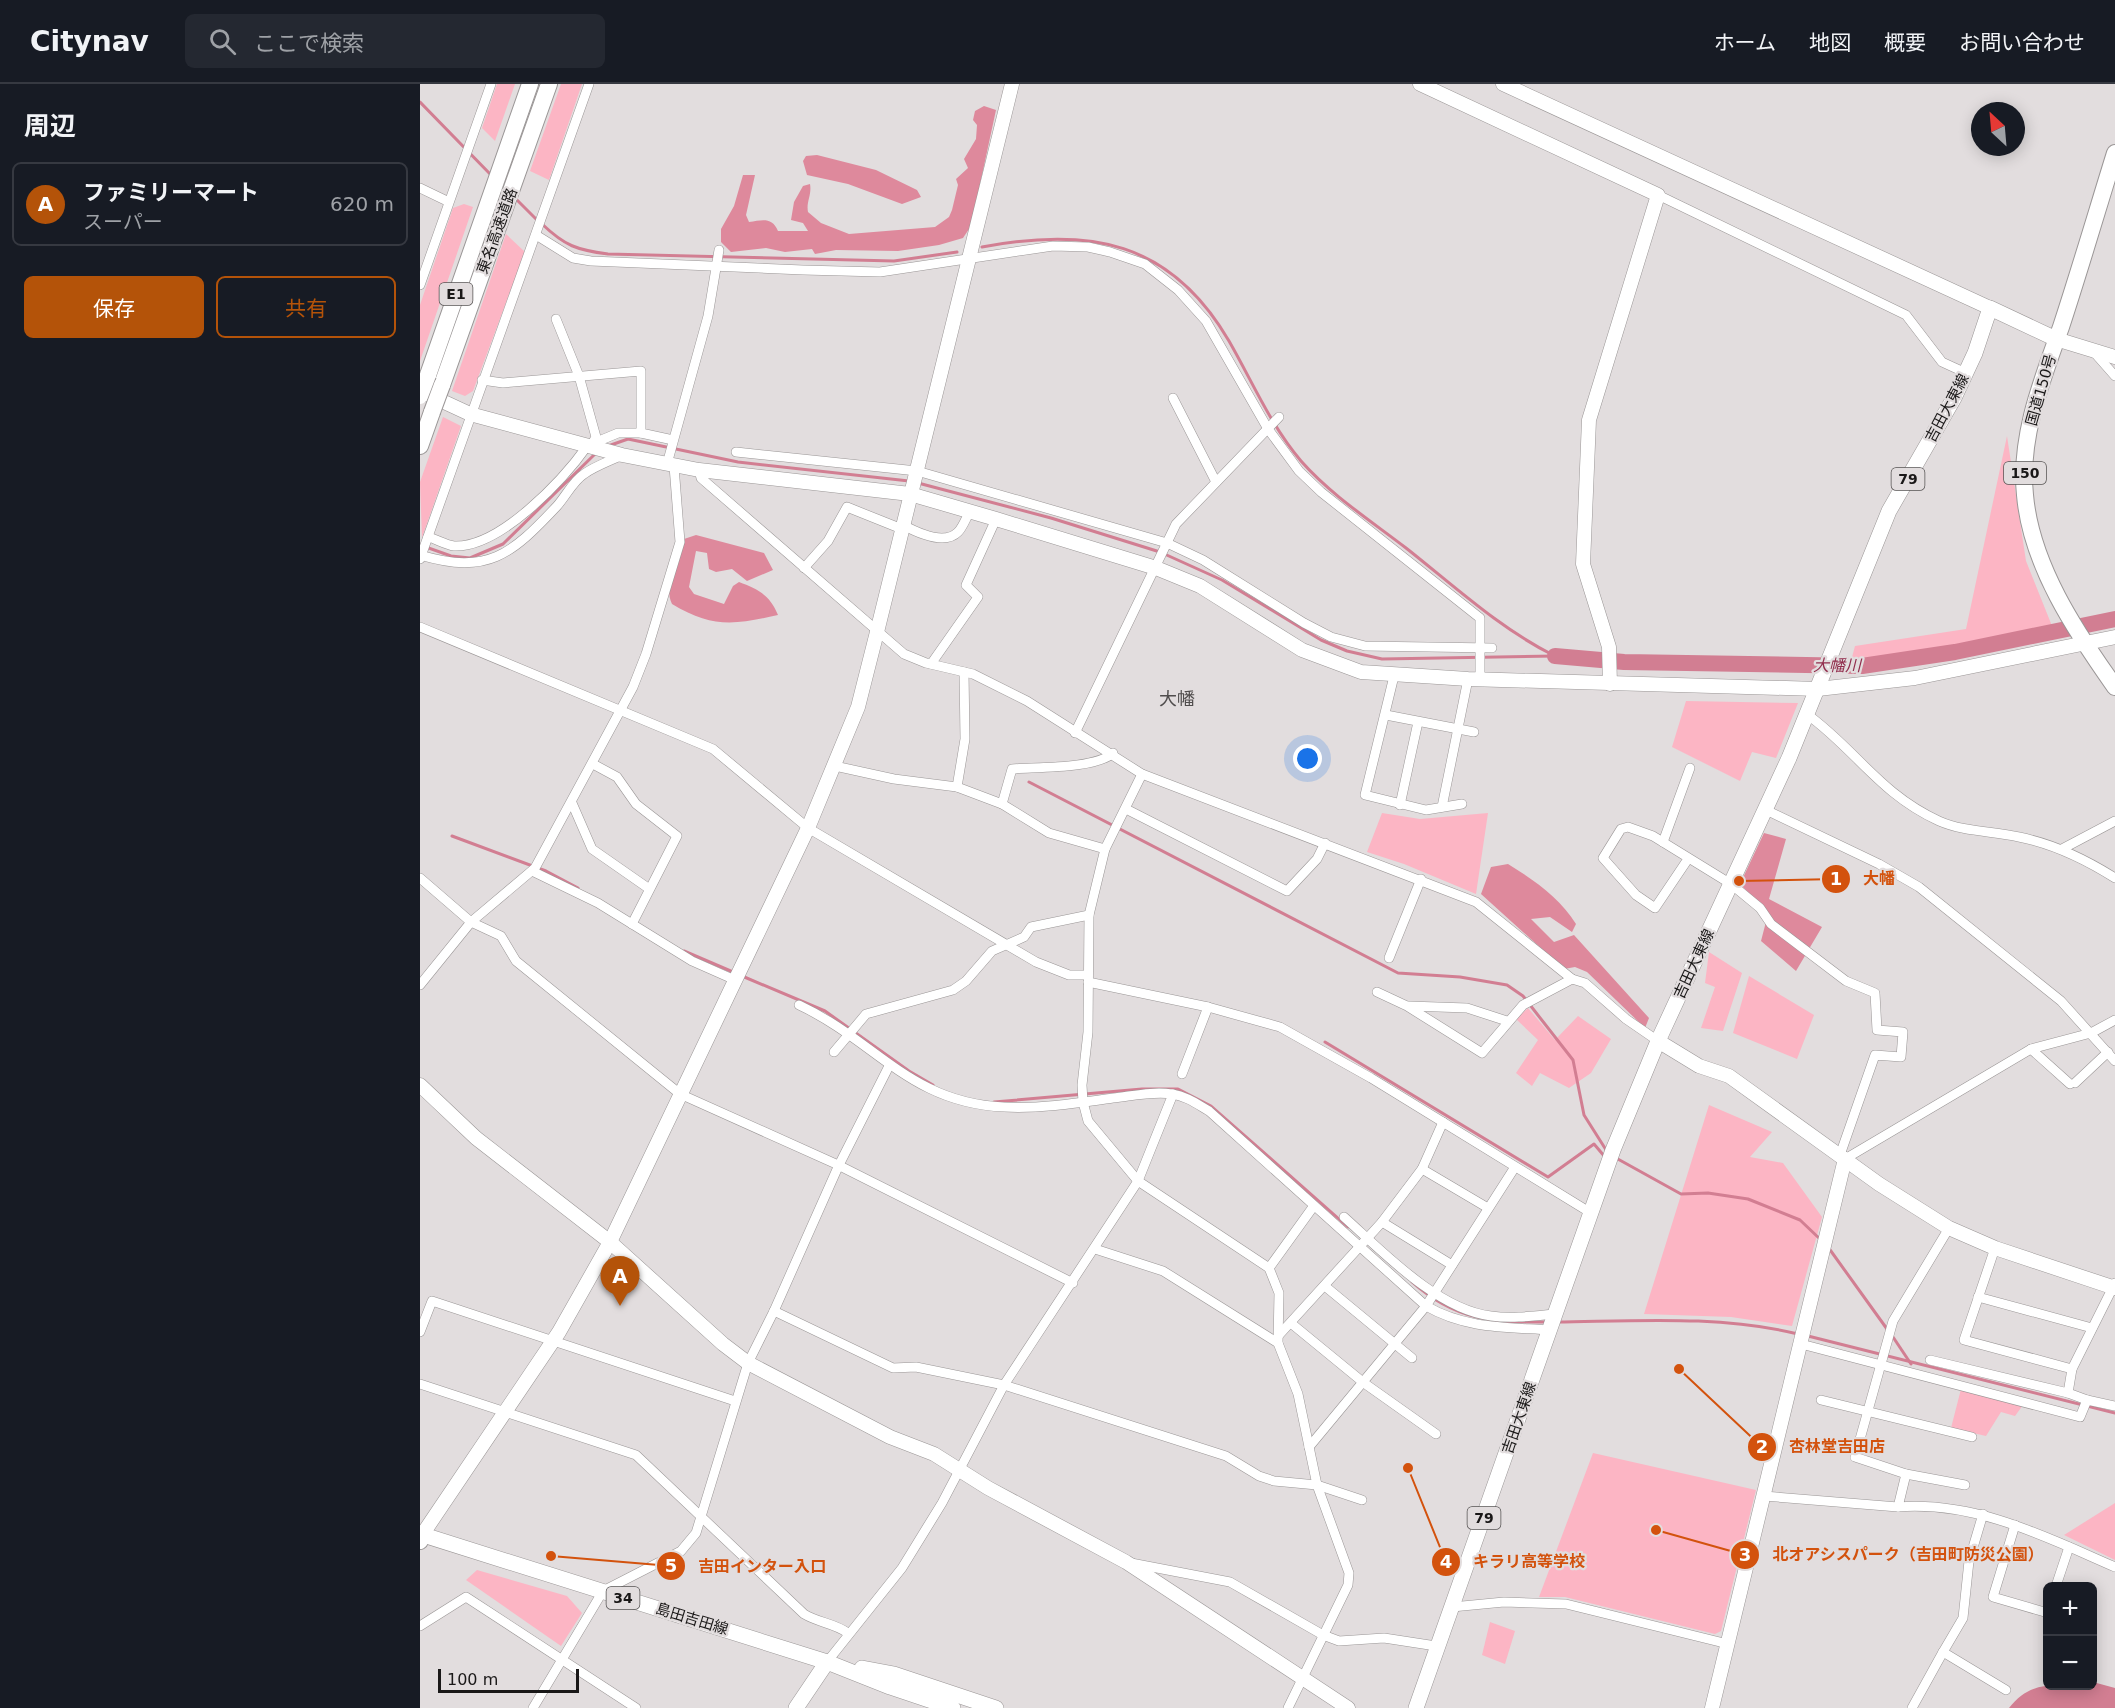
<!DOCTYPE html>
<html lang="ja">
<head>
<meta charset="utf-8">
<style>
  body { margin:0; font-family:"DejaVu Sans","Noto Sans JP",sans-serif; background:#242831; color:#f1f3f6 }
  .controls { position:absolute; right:18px; bottom:18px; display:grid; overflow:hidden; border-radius:9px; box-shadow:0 3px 15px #0003 }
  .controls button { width:54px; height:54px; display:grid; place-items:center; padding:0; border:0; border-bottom:2px solid #363941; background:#171b24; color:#f1f3f6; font:30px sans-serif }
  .compass { position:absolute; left:1551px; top:18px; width:54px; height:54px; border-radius:50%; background:#171b24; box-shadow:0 3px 15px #0003; rotate:334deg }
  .scale { position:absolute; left:18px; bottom:15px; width:141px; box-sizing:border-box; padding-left:6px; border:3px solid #1a1818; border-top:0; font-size:16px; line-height:21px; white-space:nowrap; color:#1a1818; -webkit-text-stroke:4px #e2ddde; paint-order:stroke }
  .you { position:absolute; left:888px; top:675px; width:21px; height:21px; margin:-15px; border:4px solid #fff; border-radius:50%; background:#1a73e8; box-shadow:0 0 0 9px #1a73e833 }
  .badge { display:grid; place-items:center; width:39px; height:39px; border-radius:50%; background:#b45309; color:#fff; font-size:20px; font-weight:700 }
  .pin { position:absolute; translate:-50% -50px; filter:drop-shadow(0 2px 3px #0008) }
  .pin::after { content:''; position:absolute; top:32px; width:21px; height:18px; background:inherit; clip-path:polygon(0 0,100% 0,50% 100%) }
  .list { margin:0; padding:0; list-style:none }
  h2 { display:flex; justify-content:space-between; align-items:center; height:78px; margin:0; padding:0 24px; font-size:26px }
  h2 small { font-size:20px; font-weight:400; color:#9ea1a6 }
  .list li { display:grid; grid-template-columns:39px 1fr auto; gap:18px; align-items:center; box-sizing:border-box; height:84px; margin:0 12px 12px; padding:0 12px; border:2px solid #363941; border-radius:9px }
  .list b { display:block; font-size:22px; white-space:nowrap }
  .list p { margin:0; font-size:20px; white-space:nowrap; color:#9ea1a6 }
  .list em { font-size:20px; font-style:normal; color:#9ea1a6 }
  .actions { display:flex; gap:12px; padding:18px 24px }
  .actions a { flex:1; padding:14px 0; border:2px solid #b45309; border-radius:9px; text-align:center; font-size:21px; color:#b45309 }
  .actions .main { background:#b45309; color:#fff }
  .icon { flex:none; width:33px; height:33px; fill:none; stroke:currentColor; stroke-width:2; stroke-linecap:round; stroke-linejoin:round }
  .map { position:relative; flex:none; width:1695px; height:1624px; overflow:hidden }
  header { display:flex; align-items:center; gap:36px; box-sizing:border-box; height:84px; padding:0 30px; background:#171b24; border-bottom:2px solid #363941 }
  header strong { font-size:28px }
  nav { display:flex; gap:33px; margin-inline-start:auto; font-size:21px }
  .search { width:420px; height:54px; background:#242831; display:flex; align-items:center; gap:15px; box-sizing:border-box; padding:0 21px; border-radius:9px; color:#9ea1a6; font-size:22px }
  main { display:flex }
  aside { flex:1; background:#171b24 }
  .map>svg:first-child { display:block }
</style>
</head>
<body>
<header>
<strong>Citynav</strong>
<div class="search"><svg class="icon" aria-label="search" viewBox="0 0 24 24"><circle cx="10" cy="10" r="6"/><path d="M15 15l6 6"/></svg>ここで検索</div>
<nav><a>ホーム</a><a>地図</a><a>概要</a><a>お問い合わせ</a></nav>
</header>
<main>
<aside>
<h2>周辺<small></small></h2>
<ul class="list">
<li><span class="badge">A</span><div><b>ファミリーマート</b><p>スーパー</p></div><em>620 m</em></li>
</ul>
<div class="actions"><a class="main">保存</a><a>共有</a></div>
</aside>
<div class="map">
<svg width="1695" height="1624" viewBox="0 0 1695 1624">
  <rect width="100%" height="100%" fill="#e2ddde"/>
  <g fill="#fcb5c4">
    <path d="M77,0H95L75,57L62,44Z"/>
    <path d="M141,0H162L129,96L110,87Z"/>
    <path d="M44,120L53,123L0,277V221L33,124Z"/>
    <path d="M86,150L105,168L53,307L45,312L32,307Z"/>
    <path d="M23,333L41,342L2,454L0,398Z"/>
    <path d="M1587,352L1606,477L1634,547L1490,576L1431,577L1435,562L1546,545Z"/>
    <path d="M1266,617L1378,619L1356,674L1332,668L1320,697L1252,663Z"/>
    <path d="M962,729L1000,735L1068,729L1056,810L984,780L947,768Z"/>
    <path d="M1289,868L1322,889L1303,947L1281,944L1295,903L1285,899Z"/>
    <path d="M1329,892L1394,931L1377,975L1313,949Z"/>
    <path d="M1108,924L1135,956L1158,932L1191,955L1171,989L1149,1004L1120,989L1112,1002L1096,989L1118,956L1096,935Z"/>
    <path d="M1289,1021L1352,1048L1330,1073L1363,1079L1402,1133L1372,1242L1311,1233L1224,1230Z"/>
    <path d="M1541,1305L1603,1321L1595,1332L1581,1328L1566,1352L1531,1344Z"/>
    <path d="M1173,1369L1336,1406L1301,1547L1295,1550L1145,1513H1119Z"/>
    <path d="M1695,1419V1476L1644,1451Z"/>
    <path d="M57,1486L147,1512L162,1529L141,1562L46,1496Z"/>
    <path d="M1070,1538L1095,1547L1085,1580L1062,1571Z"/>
  </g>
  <g fill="#de899c">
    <path d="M564,22L576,26L551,142L543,154L519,161L478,167L416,166L395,170L392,165L365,168L346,164L311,168L301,158V145L314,122L323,91H335L326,131L329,138C343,136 352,133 358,147H388L383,139L371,136L374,118L383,102L390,100C392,111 386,118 388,128L401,139L429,150L515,143L529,133L532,126L538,101L536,95L548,84L544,75L556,55L557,41L553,36L555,27Z"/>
    <path d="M397,71L456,86L497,106L501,113L482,120L428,100L387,91L383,77L386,72Z"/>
    <path d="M276,451L344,469L353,486L327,497L312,485L296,488L289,485L287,469L276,467L269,503L274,510L304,520L313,502L319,498C338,505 350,511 358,531C314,541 292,544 252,520C243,502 257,472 264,455Z"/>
    <path d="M1344,749L1366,755L1349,815L1402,843L1376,887L1341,857L1348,830L1320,800Z"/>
    <path d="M1088,780C1114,796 1140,814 1156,840L1152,848L1130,833L1111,835L1134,858L1154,851L1229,934L1225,944L1167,888L1155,883L1144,885L1061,810L1071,783Z"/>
  </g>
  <path fill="#d27e92" d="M1673,1598L1695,1604V1624H1589C1612,1594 1638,1602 1672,1602Z"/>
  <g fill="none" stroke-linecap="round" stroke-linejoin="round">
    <g stroke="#d27e92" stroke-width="3">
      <path d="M0,18L72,92"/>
      <path d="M94,113L117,136"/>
      <path d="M122,140C145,162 157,166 188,170L474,177L537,168"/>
      <path d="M562,163C669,143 750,156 809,257C832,297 851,342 881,377C911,411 951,437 986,464C1033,501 1079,544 1133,571"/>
      <path d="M188,362L208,355L318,378L489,397"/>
      <path d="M498,399L631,434L740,468L802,496L901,556L927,567L962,575L1135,572"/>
      <path d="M0,461L31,472L50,474L83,460L175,370"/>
      <path d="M609,698L978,889L1040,893L1087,901L1103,912L1153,976L1164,1031L1188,1069"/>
      <path d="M32,752L126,787L158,804"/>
      <path d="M264,867L313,888"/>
      <path d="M322,892L405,927L489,987L513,1001"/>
      <path d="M905,958L1128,1093L1174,1060L1185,1073"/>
      <path d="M574,1018L722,1005H758L791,1022L928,1143"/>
      <path d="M1196,1074L1261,1110L1288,1109L1328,1115L1380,1136L1401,1156"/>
      <path d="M1408,1163L1467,1245"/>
      <path d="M992,1198C1036,1237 1071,1238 1127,1238"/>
      <path d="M1137,1238C1217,1237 1300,1231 1378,1250"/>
      <path d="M1471,1250L1491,1280"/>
      <path d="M1388,1252L1695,1329"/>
    </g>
    <path stroke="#d27e92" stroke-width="16" d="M1135,572L1204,578L1442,582L1535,568L1695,535"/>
    <g stroke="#9a9696" stroke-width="10">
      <g id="street">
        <path d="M0,104L27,117"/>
        <path d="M1238,111L1486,231L1522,278L1546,289"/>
        <path d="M116,151L153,174L171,177L383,186L460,188L633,162L668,163L690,168L725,180L758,206L786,237L848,345L879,387L901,408L1060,534V595"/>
        <path d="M0,201L71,0"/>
        <path d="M136,235L159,292L176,353L171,362"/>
        <path d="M1673,267L1695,292"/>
        <path d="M62,296L83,299L221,287V349L253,356"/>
        <path d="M753,314L796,398"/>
        <path d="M174,359L198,349H221"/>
        <path d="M316,368L497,387L747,459L783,476L884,539L911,553L945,562L1072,564"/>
        <path d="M247,380L288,232L299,166"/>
        <path d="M279,386L281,394L484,570L506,579L553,590L607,617L722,690L1056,818L1152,895"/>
        <path d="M483,441C496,448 524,462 538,448C543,443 546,434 550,427"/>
        <path d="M8,453C16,455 26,461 34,462C80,464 143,396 168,361"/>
        <path d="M0,471C68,491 91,471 137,422C146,412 153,397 164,390C175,382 190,377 202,371"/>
        <path d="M0,475L169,0"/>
        <path d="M384,484L408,457L427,423L482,445"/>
        <path d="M0,543L293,665L388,744L616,878L649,891H668"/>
        <path d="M511,580L558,513L546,501L576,435"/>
        <path d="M974,592L945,711L1006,726L1042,720"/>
        <path d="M966,631L1054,648"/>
        <path d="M1388,631C1436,666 1460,710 1519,737C1544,748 1572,747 1599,753C1634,760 1665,775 1695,794"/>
        <path d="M655,649L756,440L859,333"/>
        <path d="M173,680L197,693L216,720L257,752L212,840"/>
        <path d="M415,682L474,695L537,703L582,720L629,749L685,765"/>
        <path d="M722,690L685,765L669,831L668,948L662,1001L663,1018L668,1037L718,1097L849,1184L859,1209L858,1259L878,1310L897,1401L929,1489L928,1501L868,1624"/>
        <path d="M537,703L545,655L544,588"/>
        <path d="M152,719L172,765L228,804"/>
        <path d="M582,720L592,685C617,683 675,685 693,669"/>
        <path d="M980,721L998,638"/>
        <path d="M1022,723L1048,595"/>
        <path d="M706,725L867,807L897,775L905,759"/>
        <path d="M1346,726L1459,780L1499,803L1641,917L1695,977"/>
        <path d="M1243,758L1270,684"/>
        <path d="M1642,765L1695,737"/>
        <path d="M1268,775L1235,824L1216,811L1183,774L1201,745L1208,743L1233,752L1311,800L1340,824L1351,840L1426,897L1455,909L1457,946L1483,948L1481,973L1455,971L1420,1071"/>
        <path d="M112,787L178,819L272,877L315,896"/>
        <path d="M0,794L51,838L81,852L96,877L260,1010L416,1080L653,1199"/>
        <path d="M969,874L1001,795"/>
        <path d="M668,898L788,923L860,943L951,994L1171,1129"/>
        <path d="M0,901L51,838L115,784L213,603L226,570L260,458L254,382"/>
        <path d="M957,908L987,922L1062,969L1103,921L1152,895L1165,899L1206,935L1238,957"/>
        <path d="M379,921C456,957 490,1019 584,1023C620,1025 658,1019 693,1014C712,1012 733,1007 752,1010C766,1012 777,1020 789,1027L1006,1222C1046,1245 1086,1243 1130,1246"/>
        <path d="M989,922L1047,924L1087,937"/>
        <path d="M1611,965L1650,1000"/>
        <path d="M414,968L446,930L533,906L546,897L572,867L604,853L611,843L669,831"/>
        <path d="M762,990L788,923"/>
        <path d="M1655,999L1688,968"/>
        <path d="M1425,1075L1611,965L1671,949L1695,936"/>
        <path d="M1002,1085L1068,1124"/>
        <path d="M924,1133C962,1167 1018,1226 1071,1232C1092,1235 1114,1232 1135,1230"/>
        <path d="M962,1138L1032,1181"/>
        <path d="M1529,1144L1473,1237L1435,1373L1486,1390L1545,1401"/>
        <path d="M1575,1164L1544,1256L1652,1285"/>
        <path d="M675,1165L743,1187L858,1259"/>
        <path d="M849,1184L893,1123"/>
        <path d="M906,1203L992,1274"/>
        <path d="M1558,1213L1672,1244"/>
        <path d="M354,1227L473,1284L496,1283L584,1301L806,1372L839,1392L854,1397L897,1401L942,1416"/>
        <path d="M872,1240L944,1299L1016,1350"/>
        <path d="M0,1248L12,1217L315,1317"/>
        <path d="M859,1251L962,1138L1002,1085L1023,1038"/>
        <path d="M1381,1260L1660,1333L1667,1316L1648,1309"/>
        <path d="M1510,1276L1648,1309L1652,1285L1695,1199"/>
        <path d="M0,1300L216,1371L384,1530C399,1539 414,1539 428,1549"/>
        <path d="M1401,1316L1552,1353"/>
        <path d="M1667,1316L1695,1322"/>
        <path d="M889,1363L1006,1222L1095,1083"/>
        <path d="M1486,1390L1478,1423C1556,1417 1626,1453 1695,1483"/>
        <path d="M1344,1412L1478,1423"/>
        <path d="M1563,1430L1549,1477L1543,1534L1523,1568L1586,1606"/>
        <path d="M1595,1441L1573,1513L1628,1529"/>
        <path d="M711,1479L810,1498L903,1551L919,1557L964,1554L1016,1562"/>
        <path d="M1636,1502L1649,1463"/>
        <path d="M1032,1523L1084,1518L1146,1520L1308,1560"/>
        <path d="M0,1542L46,1513L216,1624"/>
        <path d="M407,1578L482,1484L522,1419L584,1301L718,1097L753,1010"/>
        <path d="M113,1624L183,1507L261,1467L276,1449L328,1279L354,1227L418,1083L469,982"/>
        <path d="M1492,1624L1523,1568"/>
      </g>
    </g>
    <g stroke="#9a9696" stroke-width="15">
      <g id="secondary">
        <path d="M1000,0L1238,111L1169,336L1163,480L1189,563L1190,600"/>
        <path d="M1083,0L1570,224"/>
        <path d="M1636,255L1695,273"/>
        <path d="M9,311L50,330L202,371L279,386L490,410L576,435L736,484L780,502L882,566L941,588L1048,595L1398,605L1495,594L1695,553"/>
        <path d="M1238,957L1279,982L1309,992L1459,1100L1529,1144L1575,1164L1695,1204"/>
        <path d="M0,1001L56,1054L190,1158L303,1260L328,1279L470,1353L514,1370L568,1404L706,1478L928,1624"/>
        <path d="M2,1451L139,1248L190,1158L388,744L438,623L457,548L592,0"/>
        <path d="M1292,1624L1425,1075"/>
      </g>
    </g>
    <g stroke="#9a9696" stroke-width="16">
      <g id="primary">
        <path d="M0,1450L407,1578L470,1603L533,1624"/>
        <path d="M442,1584L474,1590L576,1624"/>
        <path d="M376,1624L407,1578"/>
        <path d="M996,1624L1193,1066L1238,957L1369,674L1469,427L1534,314L1555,269L1570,224L1636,255"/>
      </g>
    </g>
    <g stroke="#9a9696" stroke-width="18">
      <g id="highway">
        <path d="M1695,69C1677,127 1660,185 1641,243C1622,296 1599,353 1605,411C1611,481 1656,548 1695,603"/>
        <path d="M8,291L110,0"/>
        <path d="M22,301L129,0"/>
        <path d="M0,362L12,328"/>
        <path d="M0,1457L2,1451"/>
      </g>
    </g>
    <use href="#street" stroke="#fff" stroke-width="9"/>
    <use href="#secondary" stroke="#fff" stroke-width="14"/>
    <use href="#primary" stroke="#fff" stroke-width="15"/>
    <use href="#highway" stroke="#fff" stroke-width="16"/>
    <g stroke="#9a9696" stroke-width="18" stroke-linecap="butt">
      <g id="highway-bridge">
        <path d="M0,312L8,291"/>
        <path d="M12,328L22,301"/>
      </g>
    </g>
    <use href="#highway-bridge" stroke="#fff" stroke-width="16"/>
  </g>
  <g text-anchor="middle" stroke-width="4.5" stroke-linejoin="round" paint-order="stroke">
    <g fill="#e2ddde" stroke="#565353" stroke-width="1.5">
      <rect x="19.5" y="199" width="33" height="22" rx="4.5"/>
      <rect x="1584" y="378" width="42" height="22" rx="4.5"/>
      <rect x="1471.5" y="384" width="33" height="22" rx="4.5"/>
      <rect x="1047.5" y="1423" width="33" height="22" rx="4.5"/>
      <rect x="186.5" y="1503" width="33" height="22" rx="4.5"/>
    </g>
    <g font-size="14" font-weight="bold" fill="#1a1818">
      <text x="36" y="215">E1</text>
      <text x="1605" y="394">150</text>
      <text x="1488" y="400">79</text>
      <text x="1064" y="1439">79</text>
      <text x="203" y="1519">34</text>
    </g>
    <g font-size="15" fill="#1a1818" stroke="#e2ddde">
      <text transform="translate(77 147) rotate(-70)" y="5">東名高速道路</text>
      <text transform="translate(1621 306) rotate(-74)" y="5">国道150号</text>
      <text transform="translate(1527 324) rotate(-62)" y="5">吉田大東線</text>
      <text transform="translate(1274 880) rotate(-65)" y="5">吉田大東線</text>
      <text transform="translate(1099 1334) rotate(-71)" y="5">吉田大東線</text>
      <text transform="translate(272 1535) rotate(17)" y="5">島田吉田線</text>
    </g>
    <g font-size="16" font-style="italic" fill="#912c4c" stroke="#e2ddde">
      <text x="1417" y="587">大幡川</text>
    </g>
    <g font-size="18" fill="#504d4d" stroke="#e2ddde">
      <text x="757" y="621">大幡</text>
    </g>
  </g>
  <path fill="none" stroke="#d3520d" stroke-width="2" d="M1319 797L1416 795M1259 1285L1342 1363M1236 1446L1325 1471M988 1384L1026 1478M131 1472L251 1482"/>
  <g fill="#d3520d" stroke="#e2ddde" stroke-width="2">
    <circle cx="1319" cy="797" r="6"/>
    <circle cx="1259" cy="1285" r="6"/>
    <circle cx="1236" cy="1446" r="6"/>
    <circle cx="988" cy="1384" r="6"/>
    <circle cx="131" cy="1472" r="6"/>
    <circle cx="1416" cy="795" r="15"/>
    <circle cx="1342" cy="1363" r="15"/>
    <circle cx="1325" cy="1471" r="15"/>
    <circle cx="1026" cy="1478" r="15"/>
    <circle cx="251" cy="1482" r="15"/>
  </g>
  <g font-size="18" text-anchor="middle" font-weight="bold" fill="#fff">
    <text x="1416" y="801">1</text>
    <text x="1342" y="1369">2</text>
    <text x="1325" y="1477">3</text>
    <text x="1026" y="1484">4</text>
    <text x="251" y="1488">5</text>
  </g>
  <g font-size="16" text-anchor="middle" font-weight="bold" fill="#d3520d" stroke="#e2ddde" stroke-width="4.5" stroke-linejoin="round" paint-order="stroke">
    <text x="1459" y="800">大幡</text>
    <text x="1417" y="1368">杏林堂吉田店</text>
    <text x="1488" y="1476">北オアシスパーク（吉田町防災公園）</text>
    <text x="1109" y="1483">キラリ高等学校</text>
    <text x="342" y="1488">吉田インター入口</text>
  </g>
</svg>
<div class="controls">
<button>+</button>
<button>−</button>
</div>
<svg class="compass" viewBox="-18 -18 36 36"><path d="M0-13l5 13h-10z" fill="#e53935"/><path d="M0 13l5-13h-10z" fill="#9ea1a6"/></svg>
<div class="scale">100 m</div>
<div class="you"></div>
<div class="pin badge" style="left:200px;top:1222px">A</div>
</div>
</main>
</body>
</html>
